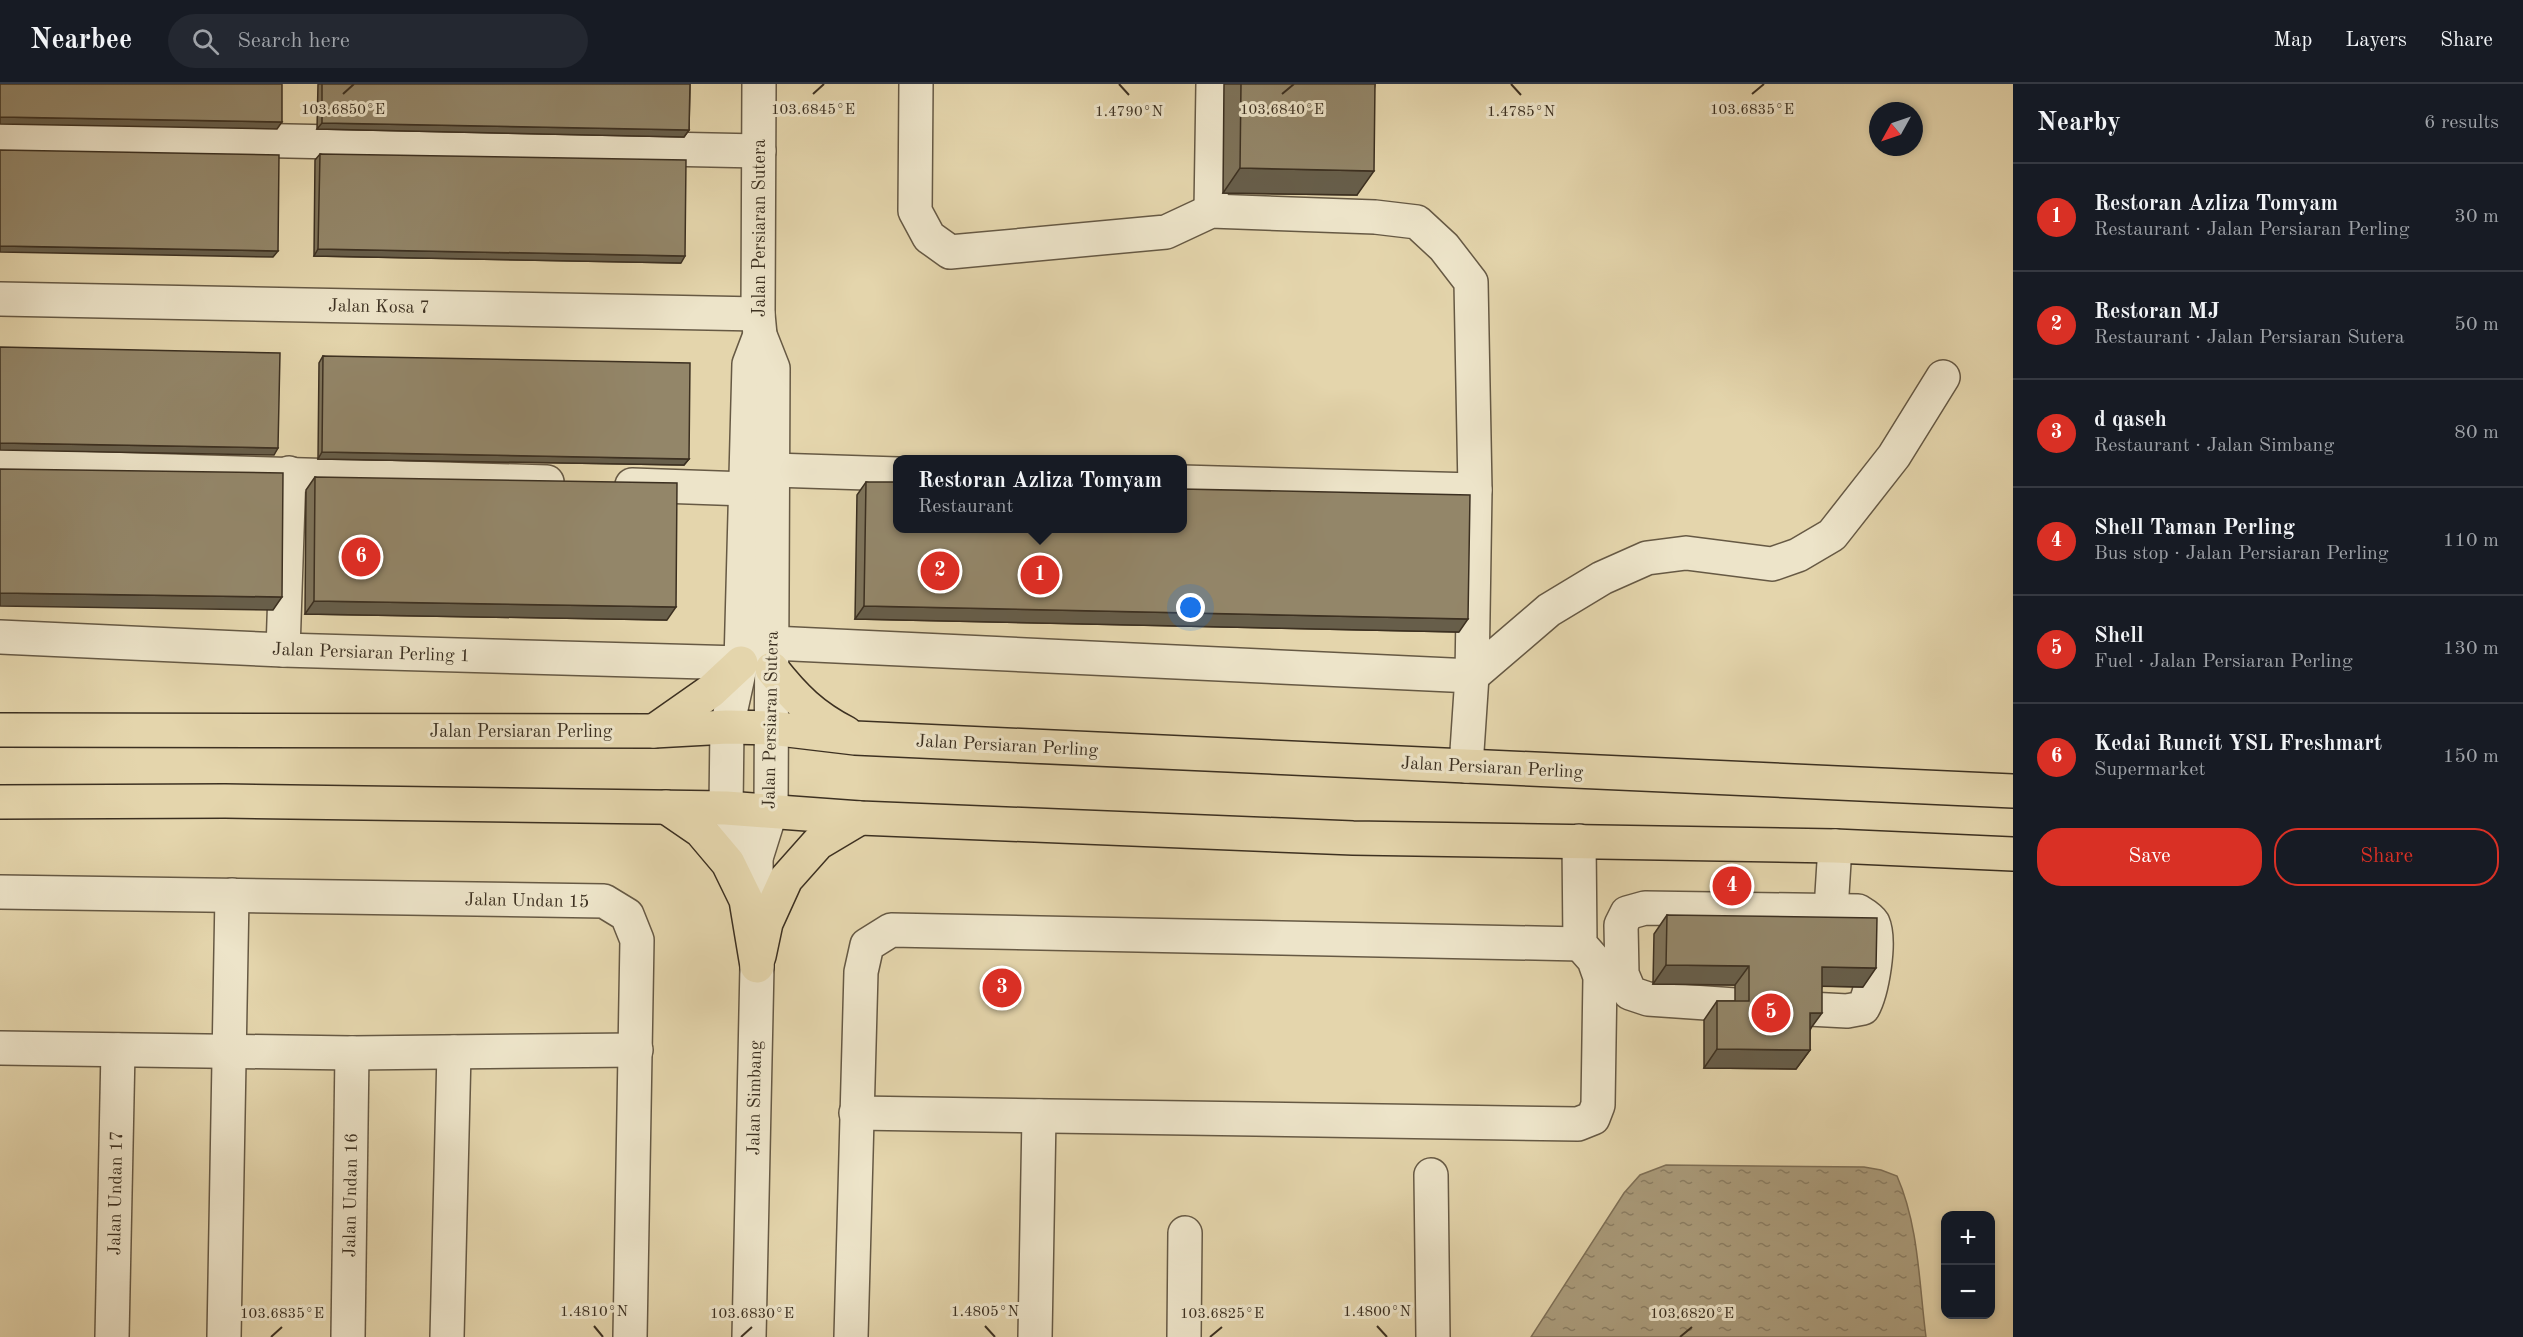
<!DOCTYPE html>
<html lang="en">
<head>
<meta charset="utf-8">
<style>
  body { margin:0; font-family:"Old Standard TT",serif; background:#242831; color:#f1f3f6 }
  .controls { position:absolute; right:18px; bottom:18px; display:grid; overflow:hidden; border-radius:12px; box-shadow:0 3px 9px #0003 }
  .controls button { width:54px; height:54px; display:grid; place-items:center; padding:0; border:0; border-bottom:2px solid #363941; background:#171b24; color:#f1f3f6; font:30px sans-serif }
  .compass { position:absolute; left:1869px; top:18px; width:54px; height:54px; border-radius:50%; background:#171b24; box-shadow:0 3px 9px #0003; rotate:230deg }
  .you { position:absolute; left:1191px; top:524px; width:21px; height:21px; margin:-15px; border:4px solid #fff; border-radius:50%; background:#1a73e8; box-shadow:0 0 0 9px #1a73e833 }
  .badge { display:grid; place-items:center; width:39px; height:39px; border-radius:50%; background:#d93025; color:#fff; font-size:20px; font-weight:700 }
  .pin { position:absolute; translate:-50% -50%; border:3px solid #fff; box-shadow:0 2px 6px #0006 }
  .popup { position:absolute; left:893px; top:371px; width:294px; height:78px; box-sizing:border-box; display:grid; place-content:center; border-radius:12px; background:#171b24; filter:drop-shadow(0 2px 4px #0005); font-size:20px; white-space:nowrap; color:#9ea1a6 }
  .popup b { font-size:22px; color:#f1f3f6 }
  .popup::after { content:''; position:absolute; left:50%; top:100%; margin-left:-12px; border:12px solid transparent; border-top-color:#171b24 }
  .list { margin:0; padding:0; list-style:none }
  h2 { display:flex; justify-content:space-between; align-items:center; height:78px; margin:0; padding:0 24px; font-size:26px }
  h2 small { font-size:20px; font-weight:400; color:#9ea1a6 }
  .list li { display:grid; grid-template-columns:39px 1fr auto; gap:18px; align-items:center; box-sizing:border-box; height:108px; padding:0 24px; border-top:2px solid #363941 }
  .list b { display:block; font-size:22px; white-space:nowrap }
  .list p { margin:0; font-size:20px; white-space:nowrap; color:#9ea1a6 }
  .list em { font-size:20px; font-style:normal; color:#9ea1a6 }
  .actions { display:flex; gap:12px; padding:18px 24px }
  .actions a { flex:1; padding:14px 0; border:2px solid #d93025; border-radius:24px; text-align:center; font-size:21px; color:#d93025 }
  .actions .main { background:#d93025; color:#fff }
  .icon { flex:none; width:33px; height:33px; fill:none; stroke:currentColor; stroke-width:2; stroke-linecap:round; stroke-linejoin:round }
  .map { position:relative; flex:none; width:2013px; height:1253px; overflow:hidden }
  header { display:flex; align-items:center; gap:36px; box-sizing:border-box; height:84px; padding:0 30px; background:#171b24; border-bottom:2px solid #363941 }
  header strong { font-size:28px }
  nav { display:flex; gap:33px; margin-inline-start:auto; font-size:21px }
  .search { width:420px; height:54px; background:#242831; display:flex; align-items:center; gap:15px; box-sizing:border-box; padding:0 21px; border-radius:33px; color:#9ea1a6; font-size:22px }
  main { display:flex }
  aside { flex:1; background:#171b24 }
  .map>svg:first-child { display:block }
</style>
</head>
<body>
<header>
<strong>Nearbee</strong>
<div class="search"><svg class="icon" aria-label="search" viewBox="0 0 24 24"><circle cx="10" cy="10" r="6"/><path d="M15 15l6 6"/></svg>Search here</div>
<nav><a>Map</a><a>Layers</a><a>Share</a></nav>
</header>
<main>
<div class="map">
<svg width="2013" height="1253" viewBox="0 0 2013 1253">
  <defs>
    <pattern id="water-ripples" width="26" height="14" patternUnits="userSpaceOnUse" patternTransform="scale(1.5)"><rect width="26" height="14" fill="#ab9d7d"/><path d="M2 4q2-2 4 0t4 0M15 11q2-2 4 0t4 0" fill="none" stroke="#8c8066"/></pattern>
  </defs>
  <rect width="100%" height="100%" fill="#e4d5ac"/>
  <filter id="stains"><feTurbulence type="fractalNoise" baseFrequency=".00333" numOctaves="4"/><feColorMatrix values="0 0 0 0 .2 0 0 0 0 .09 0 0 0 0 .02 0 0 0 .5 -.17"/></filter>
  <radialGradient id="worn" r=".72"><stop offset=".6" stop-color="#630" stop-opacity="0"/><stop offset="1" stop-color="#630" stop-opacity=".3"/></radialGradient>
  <path fill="url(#water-ripples)" stroke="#7f7158" stroke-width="1.5" d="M1666,1081L1864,1083L1881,1086L1897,1092C1919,1142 1919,1200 1926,1253H1531L1624,1109L1640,1091Z"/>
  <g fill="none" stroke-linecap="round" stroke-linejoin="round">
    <g stroke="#665944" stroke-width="36">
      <g id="minor">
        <path d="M916,0L915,127L929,153L950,168L1166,148L1211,127L1375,133L1417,138L1444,163L1471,198L1475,406L1472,592"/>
        <path d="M0,51L759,67"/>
        <path d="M1211,127L1213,0"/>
        <path d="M0,215L758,230"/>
        <path d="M0,382L547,398"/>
        <path d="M773,386L898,390"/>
        <path d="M1182,398L1475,406"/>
        <path d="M632,401L747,405"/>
        <path d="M0,553L283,566L741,579"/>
        <path d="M772,559L1472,592L1466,682"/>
        <path d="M283,566L289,389"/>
        <path d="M1472,592L1549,526L1602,494L1647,474L1686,469L1772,480L1798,471L1832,451L1894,372L1943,293"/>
        <path d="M756,774L726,724L727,643L741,579L749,280L760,251"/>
        <path d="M0,808L604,817L627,831L637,856L630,1253"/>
        <path d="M1831,826L1835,762"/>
        <path d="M1735,921L1648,915L1630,909L1622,890L1621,841L1627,829L1645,824L1858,827C1863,830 1870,834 1873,839C1881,857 1872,908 1863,924L1847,927L1809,925"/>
        <path d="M0,964L352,969L636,966"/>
        <path d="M856,1029L1578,1040L1593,1034L1598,1021L1600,893L1594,876L1580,860L1579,757"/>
        <path d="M1431,1091L1433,1253"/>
        <path d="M112,1253L118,966"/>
        <path d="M224,1253L232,811"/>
        <path d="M348,1253L352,969"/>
        <path d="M447,1253L454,968"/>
        <path d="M749,1253L757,882L756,774L771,726L773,284L760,251L758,230L759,0"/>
        <path d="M851,1253L861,888L867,861L891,846L1580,860"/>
        <path d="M1035,1253L1039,1032"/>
        <path d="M1184,1253L1185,1149"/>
      </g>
    </g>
    <g stroke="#3c3021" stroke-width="36">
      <g id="major">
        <path d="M772,585C795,614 813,632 846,649"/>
        <path d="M0,646L654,647L727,643L771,644L855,654L2013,707"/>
        <path d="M654,647L711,607L741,579"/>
        <path d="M0,718L225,717L726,724L860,734L1353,754L1835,762L2013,770"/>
        <path d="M666,723L701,747L728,779L746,816L757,882"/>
        <path d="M759,872L766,839L786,795L818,759L860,734"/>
      </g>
    </g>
    <use href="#minor" stroke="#ede4c9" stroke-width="33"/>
    <use href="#major" stroke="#e4d5ac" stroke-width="33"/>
  </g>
  <g fill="#7e735a" stroke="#3c3021" stroke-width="1.5">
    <path d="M318,0H690L689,46L684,53L317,45Z"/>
    <path d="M1224,0H1375L1357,111L1223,109Z"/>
    <path d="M320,70L681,179L314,172L315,76Z"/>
    <path d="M323,272L689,375L684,381L318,375L319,279Z"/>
    <path d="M315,393L667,536L305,530L306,406Z"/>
    <path d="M866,398L1459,548L855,535L857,411Z"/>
    <path d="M1667,831L1863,903L1822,902L1810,947V966L1796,985L1704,984V936L1717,917H1735V901L1653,900L1654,850Z"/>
  </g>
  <g fill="#675e4a" stroke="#3c3021" stroke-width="1.5">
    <path d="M0,33L282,38L277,45L0,40Z"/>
    <path d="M322,39L689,46L684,53L317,45Z"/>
    <path d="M1240,84L1374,87L1357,111L1223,109Z"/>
    <path d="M0,162L278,167L273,173L0,168Z"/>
    <path d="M318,165L685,172L681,179L314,172Z"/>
    <path d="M0,359L278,364L274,371L0,366Z"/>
    <path d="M322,368L689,375L684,381L318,375Z"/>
    <path d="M0,509L282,513L273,526L0,522Z"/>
    <path d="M314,517L676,523L667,536L305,530Z"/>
    <path d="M864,522L1468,535L1459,548L855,535Z"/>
    <path d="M1666,881L1749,882L1735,901L1653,900Z"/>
    <path d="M1822,883L1876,884L1863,903L1809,902Z"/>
    <path d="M1810,929H1822L1808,948Z"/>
    <path d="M1717,965L1810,966L1796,985L1704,984Z"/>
  </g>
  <g fill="#938669" stroke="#3c3021" stroke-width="1.5">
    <path d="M0,0H282V38L0,33Z"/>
    <path d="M322,0H690L689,46L322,39Z"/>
    <path d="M1241,0H1375L1374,87L1240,84Z"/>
    <path d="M0,66L279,71L278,167L0,162Z"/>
    <path d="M320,70L686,76L685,172L318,165Z"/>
    <path d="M0,263L280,269L278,364L0,359Z"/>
    <path d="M323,272L690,279L689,375L322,368Z"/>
    <path d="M0,385L283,389L282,513L0,509Z"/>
    <path d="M315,393L677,399L676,523L314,517Z"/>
    <path d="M866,398H897V444H1182V405L1470,411L1468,535L864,522Z"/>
    <path d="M1667,831L1877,834L1876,884L1822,883V929H1810V966L1717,965V917H1749V882L1666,881Z"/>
  </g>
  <path fill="none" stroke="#3c3021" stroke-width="2" d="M1119,0L1129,11M1511,0L1521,11M343,10L354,0M813,10L824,0M1282,10L1294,0M1752,10L1764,0M594,1242L603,1253M985,1242L995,1253M1377,1242L1387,1253M271,1253L282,1243M741,1253L752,1243M1210,1253L1222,1243M1680,1253L1692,1243"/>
  <g text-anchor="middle" stroke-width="6" stroke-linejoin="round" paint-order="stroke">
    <g font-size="18" fill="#3c3021" stroke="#ede4c9">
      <text transform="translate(759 144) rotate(-90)" y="6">Jalan Persiaran Sutera</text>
      <text transform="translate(379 222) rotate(1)" y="6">Jalan Kosa 7</text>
      <text transform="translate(371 568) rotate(2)" y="6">Jalan Persiaran Perling 1</text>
      <text transform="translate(770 636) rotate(-89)" y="6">Jalan Persiaran Sutera</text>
      <text x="521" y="653">Jalan Persiaran Perling</text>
      <text transform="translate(1007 661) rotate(3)" y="6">Jalan Persiaran Perling</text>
      <text transform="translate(1492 683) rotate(3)" y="6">Jalan Persiaran Perling</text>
      <text transform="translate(527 816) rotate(1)" y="6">Jalan Undan 15</text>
      <text transform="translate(754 1014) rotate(-89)" y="6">Jalan Simbang</text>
      <text transform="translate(115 1109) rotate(-89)" y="6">Jalan Undan 17</text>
      <text transform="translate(350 1111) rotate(-89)" y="6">Jalan Undan 16</text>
    </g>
  </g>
  <g font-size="15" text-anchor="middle" fill="#3c3021" stroke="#ede4c9" stroke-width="6" stroke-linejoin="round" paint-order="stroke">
    <text x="1282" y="30">103.6840°E</text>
    <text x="343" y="30">103.6850°E</text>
    <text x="813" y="30">103.6845°E</text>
    <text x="1752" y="30">103.6835°E</text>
    <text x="1129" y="32">1.4790°N</text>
    <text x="1521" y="32">1.4785°N</text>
    <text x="594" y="1232">1.4810°N</text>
    <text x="985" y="1232">1.4805°N</text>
    <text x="1377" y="1232">1.4800°N</text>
    <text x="282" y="1234">103.6835°E</text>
    <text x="752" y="1234">103.6830°E</text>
    <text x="1222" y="1234">103.6825°E</text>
    <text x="1692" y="1234">103.6820°E</text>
  </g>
  <rect width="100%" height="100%" filter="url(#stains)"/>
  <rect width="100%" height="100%" fill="url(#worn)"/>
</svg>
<div class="controls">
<button>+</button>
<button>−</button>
</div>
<svg class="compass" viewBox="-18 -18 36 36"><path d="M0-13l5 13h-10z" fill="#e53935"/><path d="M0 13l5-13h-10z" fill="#9ea1a6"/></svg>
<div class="you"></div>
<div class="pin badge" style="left:1040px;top:491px">1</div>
<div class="popup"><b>Restoran Azliza Tomyam</b>Restaurant</div>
<div class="pin badge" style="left:940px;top:487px">2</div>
<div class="pin badge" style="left:1002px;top:904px">3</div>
<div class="pin badge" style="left:1732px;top:802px">4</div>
<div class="pin badge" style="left:1771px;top:929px">5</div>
<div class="pin badge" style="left:361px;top:473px">6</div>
</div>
<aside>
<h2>Nearby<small>6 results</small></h2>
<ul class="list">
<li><span class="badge">1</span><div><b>Restoran Azliza Tomyam</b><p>Restaurant · Jalan Persiaran Perling</p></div><em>30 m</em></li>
<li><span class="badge">2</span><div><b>Restoran MJ</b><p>Restaurant · Jalan Persiaran Sutera</p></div><em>50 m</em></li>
<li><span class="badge">3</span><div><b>d qaseh</b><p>Restaurant · Jalan Simbang</p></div><em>80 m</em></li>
<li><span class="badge">4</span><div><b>Shell Taman Perling</b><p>Bus stop · Jalan Persiaran Perling</p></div><em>110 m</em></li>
<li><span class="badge">5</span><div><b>Shell</b><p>Fuel · Jalan Persiaran Perling</p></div><em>130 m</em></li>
<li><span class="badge">6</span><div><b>Kedai Runcit YSL Freshmart</b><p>Supermarket</p></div><em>150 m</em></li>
</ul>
<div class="actions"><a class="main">Save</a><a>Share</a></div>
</aside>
</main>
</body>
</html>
